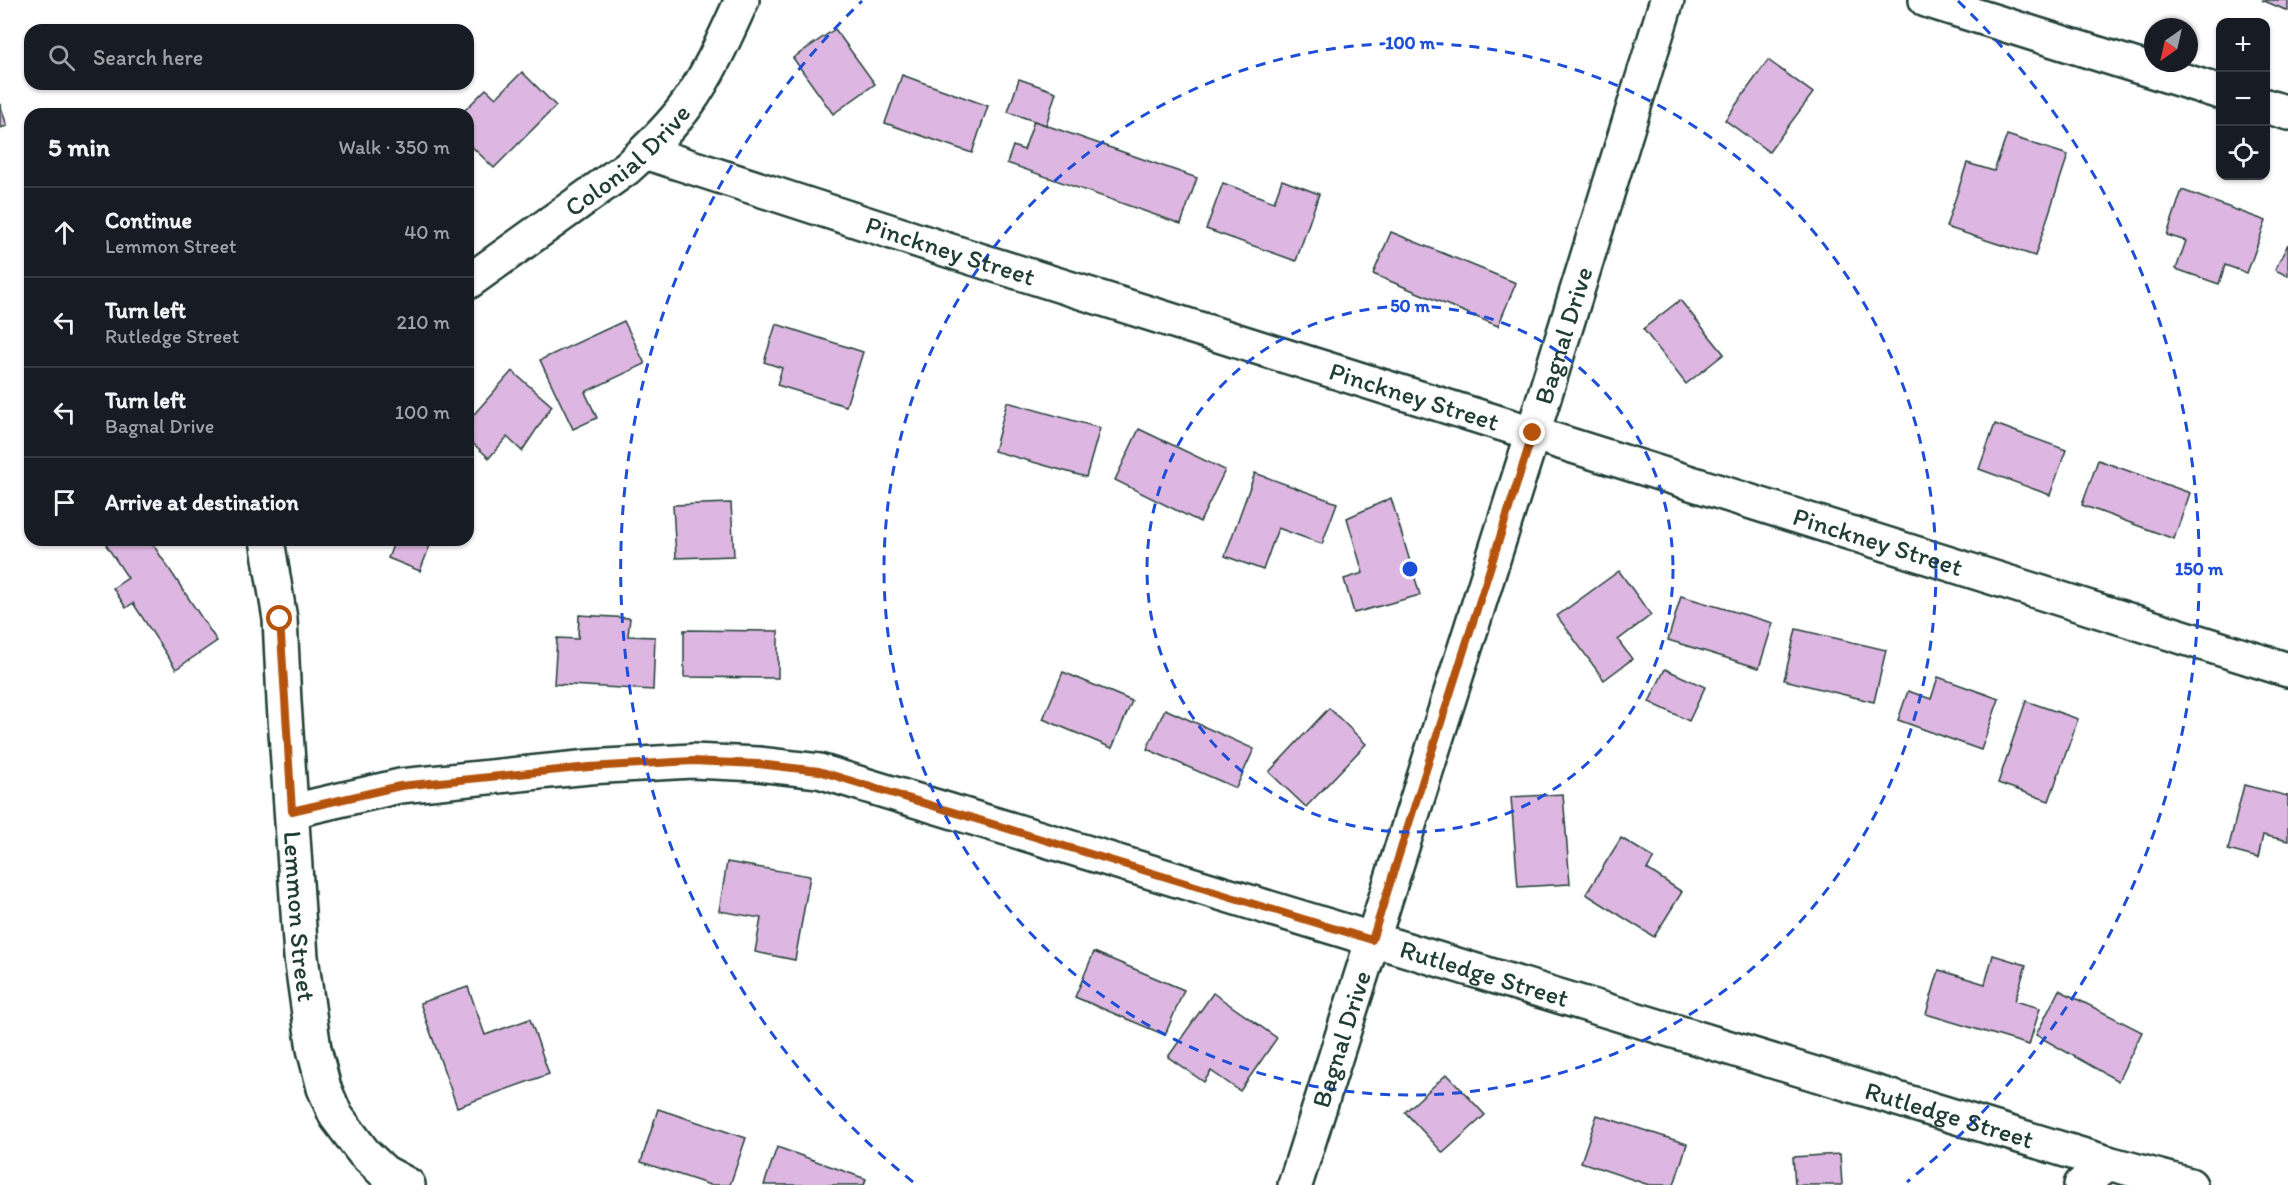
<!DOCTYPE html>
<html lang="en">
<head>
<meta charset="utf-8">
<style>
  body { margin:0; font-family:Itim,sans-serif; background:#20242c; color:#f1f3f6 }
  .controls { position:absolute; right:18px; top:18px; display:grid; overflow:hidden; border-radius:12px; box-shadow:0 2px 4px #0004 }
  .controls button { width:54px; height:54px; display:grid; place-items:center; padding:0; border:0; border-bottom:2px solid #363941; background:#171b24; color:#f1f3f6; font:30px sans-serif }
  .compass { position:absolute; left:2144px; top:18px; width:54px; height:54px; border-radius:50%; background:#171b24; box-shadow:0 2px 4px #0004; rotate:214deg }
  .stop { position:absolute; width:18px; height:18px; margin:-14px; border:4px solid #b45309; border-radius:50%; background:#fff }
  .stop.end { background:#b45309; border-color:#fff; box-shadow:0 2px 6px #0008 }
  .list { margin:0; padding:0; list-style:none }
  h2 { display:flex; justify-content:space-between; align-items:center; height:78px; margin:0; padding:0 24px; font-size:26px }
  h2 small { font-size:20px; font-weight:400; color:#9ea1a6 }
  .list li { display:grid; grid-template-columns:39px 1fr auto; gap:18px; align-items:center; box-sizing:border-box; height:90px; padding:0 24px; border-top:2px solid #363941 }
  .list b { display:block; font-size:22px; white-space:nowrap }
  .list p { margin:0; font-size:20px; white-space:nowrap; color:#9ea1a6 }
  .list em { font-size:20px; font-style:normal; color:#9ea1a6 }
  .icon { flex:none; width:33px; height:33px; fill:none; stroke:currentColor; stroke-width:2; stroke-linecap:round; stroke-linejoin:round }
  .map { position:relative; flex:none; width:2288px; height:1185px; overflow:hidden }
  .search { position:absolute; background:#171b24; box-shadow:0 2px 4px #0004; left:24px; top:24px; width:450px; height:66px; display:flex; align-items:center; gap:15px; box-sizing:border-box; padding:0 21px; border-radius:18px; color:#9ea1a6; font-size:22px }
  .panel { position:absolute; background:#171b24; box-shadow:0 2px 4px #0004; left:24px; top:108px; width:450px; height:438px; border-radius:18px }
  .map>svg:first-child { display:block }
</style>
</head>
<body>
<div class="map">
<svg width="2288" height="1185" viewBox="0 0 2288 1185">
  <rect width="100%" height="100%" fill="#fff"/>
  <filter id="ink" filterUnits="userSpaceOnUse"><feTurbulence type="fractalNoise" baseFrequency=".0167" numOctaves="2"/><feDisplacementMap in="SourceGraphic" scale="12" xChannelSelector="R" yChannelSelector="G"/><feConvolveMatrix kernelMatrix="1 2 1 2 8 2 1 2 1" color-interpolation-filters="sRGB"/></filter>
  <g filter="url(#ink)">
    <g fill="#ddb7e1" stroke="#1f3d34" stroke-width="1.5">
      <path d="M2262,0H2288V11Z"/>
      <path d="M835,29L875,84L833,114L793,58Z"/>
      <path d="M1768,60L1813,93L1769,152L1725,120Z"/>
      <path d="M522,72L556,106L494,168L468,143V114H461L486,89L496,98Z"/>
      <path d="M902,75L988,106L972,153L885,123Z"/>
      <path d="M1019,79L1056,92L1046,125L1008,112Z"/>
      <path d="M0,104L7,126L0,128Z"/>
      <path d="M1034,121L1197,178L1181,224L1007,163L1013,146L1024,150Z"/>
      <path d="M2007,135L2068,155L2035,256L1946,227L1967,163L1994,171Z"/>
      <path d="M1282,180L1319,194L1296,261L1206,229L1223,183L1274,202Z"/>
      <path d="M2182,190L2266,221L2247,273L2225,265L2219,284L2176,269L2186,241L2167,235Z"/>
      <path d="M1391,232L1516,283L1498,326L1373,274Z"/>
      <path d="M2288,244V276L2275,270Z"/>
      <path d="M1680,300L1724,354L1686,384L1643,329Z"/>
      <path d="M624,321L645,364L585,392L597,418L573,429L540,360Z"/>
      <path d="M776,324L863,352L846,406L777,385L782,368L764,362Z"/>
      <path d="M512,371L552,406L522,451L507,437L489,458L468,439V421Z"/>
      <path d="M1007,402L1100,428L1086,477L994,451Z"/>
      <path d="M1995,424L2066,450L2050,495L1979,469Z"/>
      <path d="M1139,429L1225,470L1200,522L1115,480Z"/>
      <path d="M2098,460L2190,493L2174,539L2082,505Z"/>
      <path d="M1255,473L1337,503L1322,544L1278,528L1263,570L1225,556Z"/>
      <path d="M1391,498L1420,595L1354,613L1344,579L1363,573L1347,518Z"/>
      <path d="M731,503L734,556L676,558L673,505Z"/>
      <path d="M113,540H150L217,641L176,669L133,603L126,608L113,588L128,578L106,545Z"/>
      <path d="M395,540H432L420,571L388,558Z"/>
      <path d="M1619,571L1651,615L1618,640L1632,659L1604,680L1557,616Z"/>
      <path d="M1681,596L1773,623L1759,668L1668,640Z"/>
      <path d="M579,615L630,618L628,636L655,637L653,690L554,684L557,638L578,639Z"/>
      <path d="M1796,629L1886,650L1874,702L1784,680Z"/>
      <path d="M684,630L778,631V678L684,677Z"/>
      <path d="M1665,669L1705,687L1689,721L1649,702Z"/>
      <path d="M1063,672L1132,701L1112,748L1043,719Z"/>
      <path d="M1938,677L1999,699L1981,750L1898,720L1908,691L1931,699Z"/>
      <path d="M2026,701L2078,719L2049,801L1998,783Z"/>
      <path d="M1329,708L1366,744L1306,807L1269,772Z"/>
      <path d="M1165,709L1254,749L1236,788L1147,749Z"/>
      <path d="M2244,785L2288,796V841L2263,835L2258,858L2228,850Z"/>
      <path d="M1563,794L1570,884L1518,887L1511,797Z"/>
      <path d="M1621,838L1654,858L1647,869L1682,892L1654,937L1586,894Z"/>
      <path d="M727,862L810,876L795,960L755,952L761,918L719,911Z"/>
      <path d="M1094,952L1184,990L1165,1035L1075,997Z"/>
      <path d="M1993,955L2026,965L2015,1001L2040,1008L2029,1045L1926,1014L1939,970L1985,984Z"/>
      <path d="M468,987L485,1035L530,1019L549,1074L457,1107L420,1003Z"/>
      <path d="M2059,990L2142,1032L2118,1081L2036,1035Z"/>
      <path d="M1213,993L1277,1038L1240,1091L1211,1071L1204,1082L1168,1057Z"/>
      <path d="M1447,1074L1485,1115L1443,1153L1405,1112Z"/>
      <path d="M658,1109L746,1138L730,1185H710L641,1162Z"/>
      <path d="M1597,1115L1687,1144L1674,1185H1649L1581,1162Z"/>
      <path d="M777,1147L866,1179L864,1185H764Z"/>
      <path d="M1840,1154L1842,1185H1795L1793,1157Z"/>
    </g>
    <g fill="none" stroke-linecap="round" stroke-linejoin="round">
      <g stroke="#1f3d34" stroke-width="38">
        <g id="minor">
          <path d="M1926,0L2220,92"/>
          <path d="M2266,106L2288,113"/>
          <path id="s1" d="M645,152L963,255L2288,670"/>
          <path id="s2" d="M468,282L627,168C648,149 671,127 688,103C710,72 726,35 742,0"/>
          <path id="s3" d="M267,540L280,619L284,702L301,957L314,1049L324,1088L336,1116L364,1153L384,1172L408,1185"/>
          <path id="s4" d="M292,811L400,786L589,767L692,761L758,764L819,771L2108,1163"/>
          <path id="s5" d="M1295,1185L1533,433L1667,0"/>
          <path d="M2081,1185L2108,1163L2190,1185"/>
        </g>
      </g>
      <use href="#minor" stroke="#fff" stroke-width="33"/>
    </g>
  </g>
  <g fill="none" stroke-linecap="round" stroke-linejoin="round" filter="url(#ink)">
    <path stroke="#b45309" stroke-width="8" d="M280,619L292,811L400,786L589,767L692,761L758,764L819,771L1372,940L1533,433"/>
  </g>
  <g fill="none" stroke="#1d4ed8" stroke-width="3" stroke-dasharray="10 8">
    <circle cx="1410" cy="569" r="263"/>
    <circle cx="1410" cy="569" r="526"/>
    <path d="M913 1182A789 789 0 0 1 862 1M1958 1A789 789 0 0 1 1907 1182"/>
  </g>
  <g text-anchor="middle" stroke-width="6" stroke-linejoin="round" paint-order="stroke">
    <g font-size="26" fill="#1f3d34" stroke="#fff">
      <text dy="9" stroke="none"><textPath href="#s2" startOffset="201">Colonial Drive</textPath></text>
      <text dy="9" stroke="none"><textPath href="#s1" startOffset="321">Pinckney Street</textPath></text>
      <text dy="9" stroke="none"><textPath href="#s5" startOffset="891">Bagnal Drive</textPath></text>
      <text dy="9" stroke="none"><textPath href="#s1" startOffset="807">Pinckney Street</textPath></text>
      <text dy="9" stroke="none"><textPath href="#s1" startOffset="1293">Pinckney Street</textPath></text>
      <text dy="9" stroke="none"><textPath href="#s3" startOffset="378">Lemmon Street</textPath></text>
      <text dy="9" stroke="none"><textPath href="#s4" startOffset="1227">Rutledge Street</textPath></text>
      <text dy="9" stroke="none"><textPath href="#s5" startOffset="153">Bagnal Drive</textPath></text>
      <text dy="9" stroke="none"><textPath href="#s4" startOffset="1713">Rutledge Street</textPath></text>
    </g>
  </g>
  <circle cx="1410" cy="569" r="9" fill="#1d4ed8" stroke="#fff" stroke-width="3"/>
  <g font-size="18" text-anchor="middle" font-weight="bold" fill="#1d4ed8" stroke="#fff" stroke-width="6" stroke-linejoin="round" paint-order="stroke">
    <text x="1410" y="49">100 m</text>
    <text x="1410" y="312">50 m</text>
    <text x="2199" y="575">150 m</text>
  </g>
</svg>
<div class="controls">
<button>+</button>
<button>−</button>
<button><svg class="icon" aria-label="locate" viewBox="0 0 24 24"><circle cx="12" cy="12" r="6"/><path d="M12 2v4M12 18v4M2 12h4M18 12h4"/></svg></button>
</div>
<svg class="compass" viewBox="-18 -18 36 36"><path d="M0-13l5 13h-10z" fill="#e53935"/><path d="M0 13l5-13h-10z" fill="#9ea1a6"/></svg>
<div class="stop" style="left:280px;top:619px"></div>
<div class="stop end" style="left:1533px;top:433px"></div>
<div class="search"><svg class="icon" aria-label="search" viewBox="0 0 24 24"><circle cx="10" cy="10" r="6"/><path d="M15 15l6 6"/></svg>Search here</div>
<section class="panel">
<h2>5 min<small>Walk · 350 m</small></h2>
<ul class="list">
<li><svg class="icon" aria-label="ahead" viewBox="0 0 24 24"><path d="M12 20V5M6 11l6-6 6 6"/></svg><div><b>Continue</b><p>Lemmon Street</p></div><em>40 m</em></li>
<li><svg class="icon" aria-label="left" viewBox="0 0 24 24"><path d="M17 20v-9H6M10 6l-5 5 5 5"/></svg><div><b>Turn left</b><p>Rutledge Street</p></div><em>210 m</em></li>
<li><svg class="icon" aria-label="left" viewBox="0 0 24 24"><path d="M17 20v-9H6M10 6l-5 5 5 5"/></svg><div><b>Turn left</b><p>Bagnal Drive</p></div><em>100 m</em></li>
<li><svg class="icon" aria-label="arrive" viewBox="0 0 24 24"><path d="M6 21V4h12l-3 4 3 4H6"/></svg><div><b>Arrive at destination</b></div></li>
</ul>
</section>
</div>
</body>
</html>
